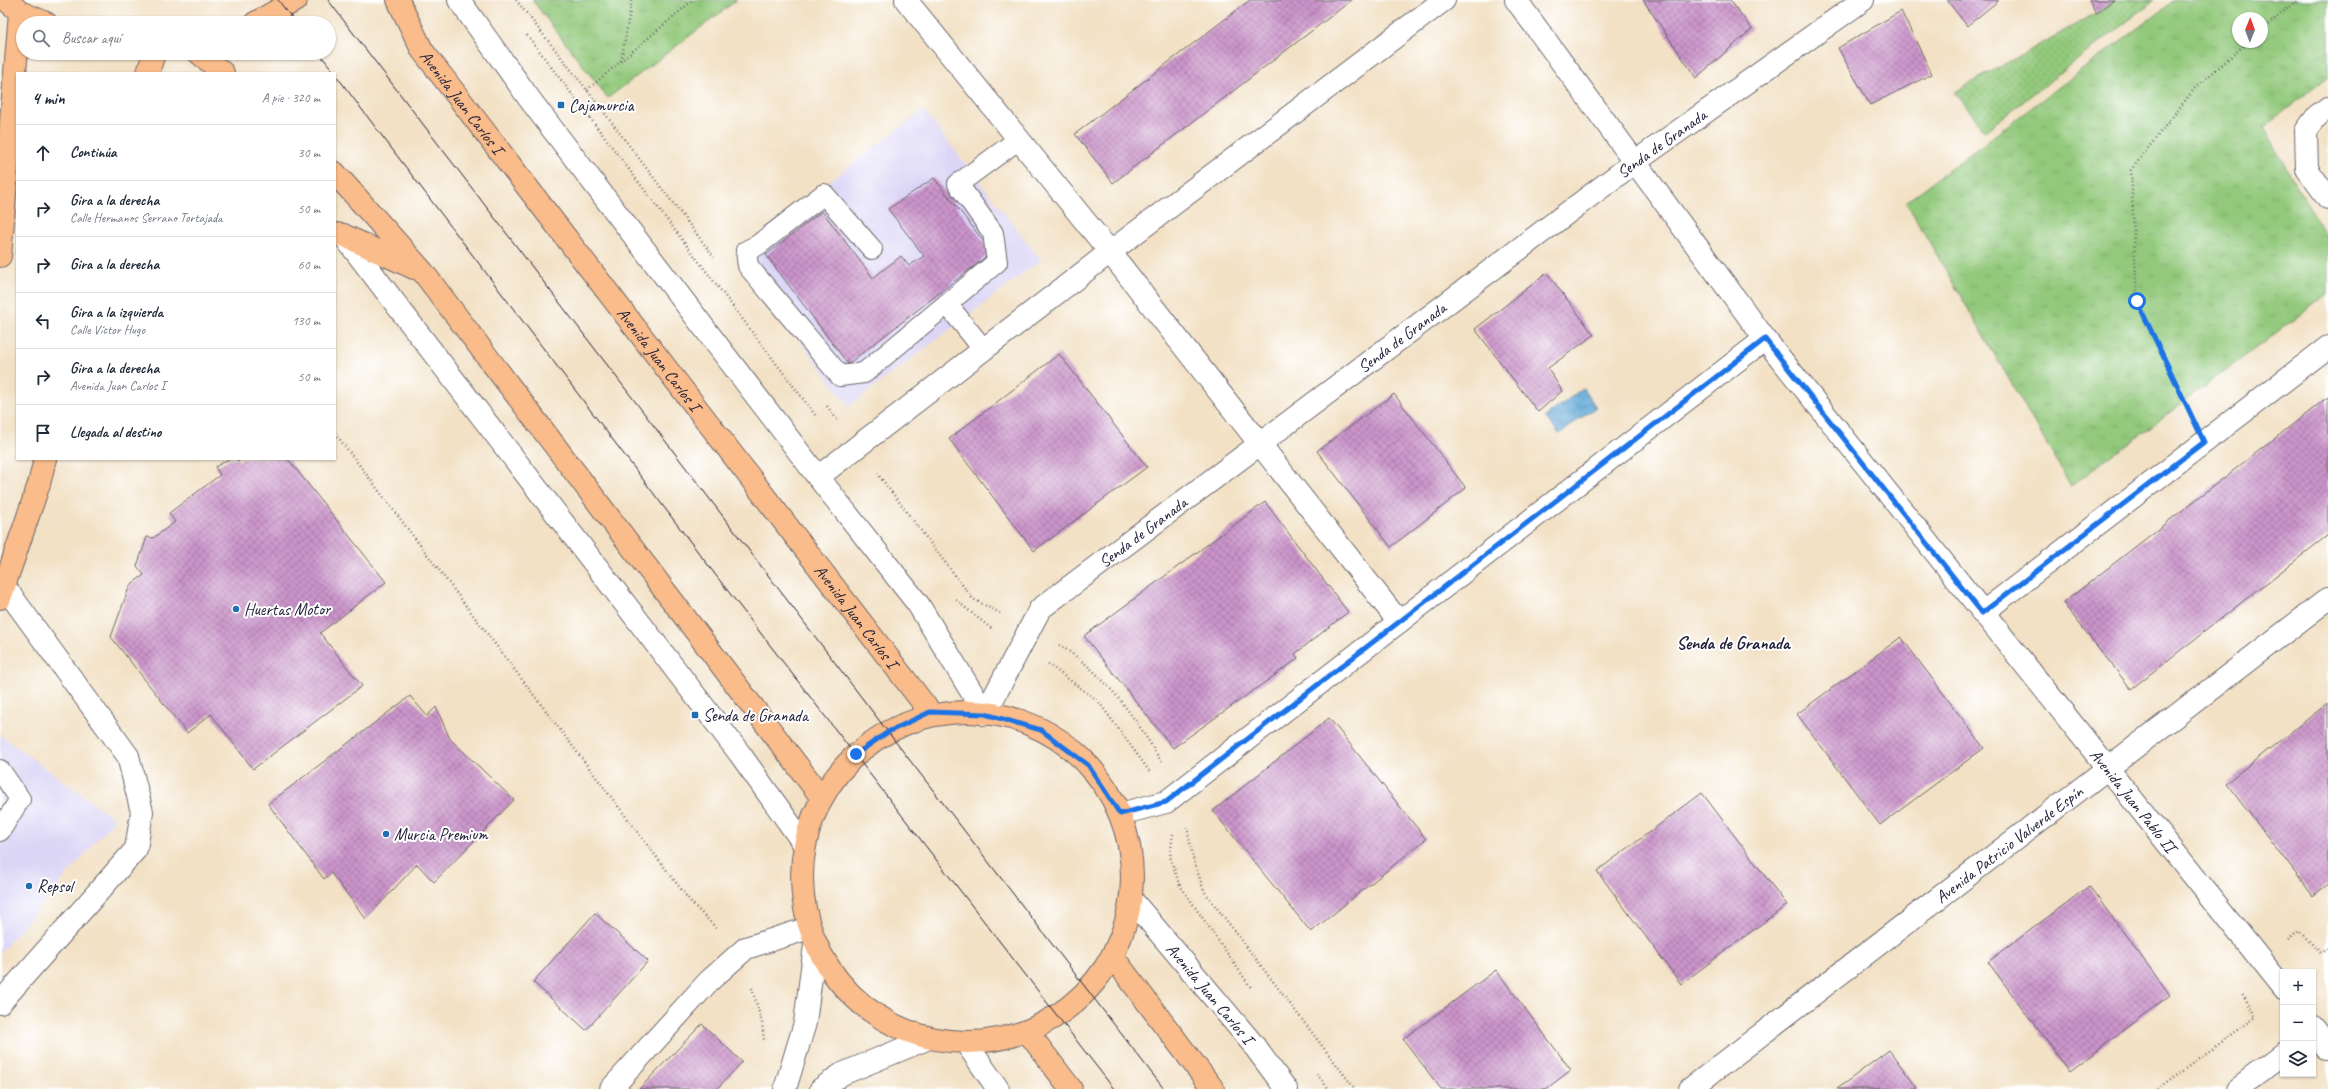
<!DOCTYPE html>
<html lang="es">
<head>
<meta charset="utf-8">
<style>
  body { margin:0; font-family:Caveat,sans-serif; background:#f2f2f3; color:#1f2937 }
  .controls { position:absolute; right:12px; bottom:12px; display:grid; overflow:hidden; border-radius:0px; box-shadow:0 1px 3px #0004 }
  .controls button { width:36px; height:36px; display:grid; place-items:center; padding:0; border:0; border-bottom:1px solid #e0e1e3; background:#fff; color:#1f2937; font:20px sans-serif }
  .compass { position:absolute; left:2232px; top:12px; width:36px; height:36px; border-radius:50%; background:#fff; box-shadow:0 1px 3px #0004; rotate:1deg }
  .stop { position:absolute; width:12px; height:12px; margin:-9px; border:3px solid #1a73e8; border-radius:50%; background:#fff }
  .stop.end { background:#1a73e8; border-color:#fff; box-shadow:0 1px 4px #0008 }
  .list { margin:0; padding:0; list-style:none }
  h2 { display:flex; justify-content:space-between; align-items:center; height:52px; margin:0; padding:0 16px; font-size:17px }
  h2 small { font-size:13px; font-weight:400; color:#747a83 }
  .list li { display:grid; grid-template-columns:26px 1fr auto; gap:12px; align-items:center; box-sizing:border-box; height:56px; padding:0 16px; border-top:1px solid #e0e1e3 }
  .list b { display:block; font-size:15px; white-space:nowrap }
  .list p { margin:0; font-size:13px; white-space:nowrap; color:#747a83 }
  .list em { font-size:13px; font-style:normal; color:#747a83 }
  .icon { flex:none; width:22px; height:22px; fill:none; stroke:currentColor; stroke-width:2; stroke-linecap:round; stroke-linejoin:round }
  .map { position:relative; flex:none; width:2328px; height:1089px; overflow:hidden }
  .search { position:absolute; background:#fff; box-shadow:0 1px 3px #0004; left:16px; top:16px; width:320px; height:44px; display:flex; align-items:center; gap:10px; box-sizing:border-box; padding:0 14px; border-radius:22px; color:#747a83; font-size:15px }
  .panel { position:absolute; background:#fff; box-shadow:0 1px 3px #0004; left:16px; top:72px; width:320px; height:388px; border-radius:0px }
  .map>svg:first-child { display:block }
</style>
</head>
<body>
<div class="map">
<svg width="2328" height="1089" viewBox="0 0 2328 1089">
  <defs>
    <pattern id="grass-dots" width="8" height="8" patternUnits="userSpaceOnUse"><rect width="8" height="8" fill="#93c97c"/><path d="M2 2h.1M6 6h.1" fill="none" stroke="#7eac6c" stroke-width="1.8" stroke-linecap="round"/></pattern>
    <pattern id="park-tufts" width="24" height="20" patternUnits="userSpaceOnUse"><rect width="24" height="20" fill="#93c97c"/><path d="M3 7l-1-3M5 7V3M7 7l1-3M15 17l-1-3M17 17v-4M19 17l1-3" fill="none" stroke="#7eac6c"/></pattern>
    <pattern id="water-waves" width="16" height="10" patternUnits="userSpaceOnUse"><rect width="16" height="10" fill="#61a8d7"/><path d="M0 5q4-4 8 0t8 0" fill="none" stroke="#5088b0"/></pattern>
    <pattern id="building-cross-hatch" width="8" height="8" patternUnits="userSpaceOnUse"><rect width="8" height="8" fill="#cb94ca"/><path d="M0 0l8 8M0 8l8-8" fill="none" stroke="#a478a5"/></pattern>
  </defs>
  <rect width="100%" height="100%" fill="#fff"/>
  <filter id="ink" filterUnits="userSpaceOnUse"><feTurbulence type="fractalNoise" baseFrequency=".025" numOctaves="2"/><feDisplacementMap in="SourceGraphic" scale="8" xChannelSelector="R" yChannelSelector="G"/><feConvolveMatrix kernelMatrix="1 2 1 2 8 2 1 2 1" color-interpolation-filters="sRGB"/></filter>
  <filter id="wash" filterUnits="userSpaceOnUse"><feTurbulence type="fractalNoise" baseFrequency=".012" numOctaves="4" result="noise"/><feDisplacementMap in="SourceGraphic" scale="16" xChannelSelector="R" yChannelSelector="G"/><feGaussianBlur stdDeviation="0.9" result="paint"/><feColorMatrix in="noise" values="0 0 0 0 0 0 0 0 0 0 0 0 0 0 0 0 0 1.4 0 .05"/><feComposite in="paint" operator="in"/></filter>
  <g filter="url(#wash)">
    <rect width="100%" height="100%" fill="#f2e1c5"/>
    <g fill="#dcd6f6">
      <path d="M923,110L1041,260L849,406L735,254Z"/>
      <path d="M0,735L115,819L0,953Z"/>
    </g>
    <path fill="url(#grass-dots)" stroke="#5a765c" d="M2114,0H2155L1985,131L1955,92L2096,13Z"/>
    <g fill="url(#park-tufts)" stroke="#5a765c" fill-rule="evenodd">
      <path d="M532,0H737L608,98Z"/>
      <path d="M2175,0H2328V77L2263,128L2328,239V294L2071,486L1906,202ZM2238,18H2262V42H2238Z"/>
    </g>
    <path fill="url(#water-waves)" stroke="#426589" d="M1583,388L1596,407L1559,434L1545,417Z"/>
    <g id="blocks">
      <g fill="url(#building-cross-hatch)">
        <path d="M1250,0H1352L1113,183L1075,134Z"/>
        <path d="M1643,0H1730L1752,29L1696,78Z"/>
        <path d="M1947,0H1998V1L1967,26Z"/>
        <path d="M2089,0H2114L2096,13Z"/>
        <path d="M1901,11L1932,74L1870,105L1838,48Z"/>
        <path d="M934,178L992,252L848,364L766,255L822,211L873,278L901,256L909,266L924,256L888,209Z"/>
        <path d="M1547,273L1594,335L1548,368L1562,391L1538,412L1475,329Z"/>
        <path d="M1059,354L1147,467L1034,551L949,439Z"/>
        <path d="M1394,394L1466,488L1391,547L1317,451Z"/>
        <path d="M2328,397V535L2131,689L2063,603Z"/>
        <path d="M229,459H237L238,461L241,459H288L386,582L320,633L362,686L253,769L211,714L187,733L111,637L130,585L144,575L137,566L147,537L153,538L175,522L169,513L220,475L215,467Z"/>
        <path d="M1265,502L1348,612L1295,654L1298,658L1296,660L1173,748L1084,636Z"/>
        <path d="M1901,637L1984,748L1880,825L1797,714Z"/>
        <path d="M410,696L427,716L436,707L450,739L514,800L434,882L417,864L366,919L331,873L324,879L268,804Z"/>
        <path d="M2328,703V884L2313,896L2226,783Z"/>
        <path d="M1329,718L1426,839L1311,932L1213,811Z"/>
        <path d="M1702,793L1787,905L1681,984L1597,871Z"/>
        <path d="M2089,886L2170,995L2069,1071L1988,962Z"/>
        <path d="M595,913L648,961L586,1030L533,982Z"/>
        <path d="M1496,970L1571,1070L1546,1089H1441L1403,1039Z"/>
        <path d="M702,1024L742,1062L717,1089H639Z"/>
        <path d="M1889,1050L1918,1089H1837Z"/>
      </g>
    </g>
  </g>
  <g filter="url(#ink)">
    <use href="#blocks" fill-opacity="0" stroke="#6b656b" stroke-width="1"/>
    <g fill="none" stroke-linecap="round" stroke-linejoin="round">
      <g stroke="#6b656b" stroke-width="22">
        <g id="lane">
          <path d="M872,249L824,194L758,245L746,251L748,266L840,376L864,373L997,262L993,233L958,184L1019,139"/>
          <path d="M947,304L984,350"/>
          <path d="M0,770L20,799L0,831"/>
        </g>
      </g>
      <g stroke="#6b656b" stroke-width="24">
        <g id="street">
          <path d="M459,0L531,101L818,477L918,604L985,714"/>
          <path d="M906,0L1110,252L1399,622"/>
          <path id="s1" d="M1516,0L1765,339L2283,988"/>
          <path d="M2328,108L2317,116L2306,131L2307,169L2328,198"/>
          <path d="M343,235L740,754L804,844"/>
          <path d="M818,477L1110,252L1444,0"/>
          <path d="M1982,613L2328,347"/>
          <path id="s2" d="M985,714L1040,609L1635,162L1863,0"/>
          <path d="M1120,814L1166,802L1765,339"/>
          <path id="s3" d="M1131,899L1252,1043L1286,1089"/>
          <path d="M0,1003L136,849L142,812L128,756L4,586"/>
          <path d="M2313,1028L2328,1047"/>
          <path d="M966,1043L998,1089"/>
          <path d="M611,1089L708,982L746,948L809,928"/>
          <path d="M785,1089L805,1023L815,945"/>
          <path d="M821,1089L842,1074L929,1038"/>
          <path id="s4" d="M1690,1089L2328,599"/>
          <path d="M2237,1089L2283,1054"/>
        </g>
      </g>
      <g stroke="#6b656b" stroke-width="24">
        <g id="primary">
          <path d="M6,0L20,12L46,23"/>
          <path id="s5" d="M398,0L422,50L930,712"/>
          <path d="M255,23L296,0"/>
          <path d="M199,53L223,73"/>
          <path d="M148,73L154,53"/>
          <path d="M335,173L423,272L819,794"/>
          <path d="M335,234L343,235L414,268"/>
          <path d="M0,256L20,12"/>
          <path d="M0,598L39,484L45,459"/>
          <circle cx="967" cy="877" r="165"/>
          <path d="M1113,957L1213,1089"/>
          <path d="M1027,1031L1071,1089"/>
        </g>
      </g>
      <g stroke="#6b656b" stroke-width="2.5" stroke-dasharray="1 3" stroke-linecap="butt">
        <path d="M516,0L587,90L714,257"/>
        <path d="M2262,30L2297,0"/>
        <path d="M527,35L816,416"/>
        <path d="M621,61L632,0"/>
        <path d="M587,90L693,0"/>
        <path d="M827,406L838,421"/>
        <path d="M2189,411L2137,301L2131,170L2195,88L2248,42"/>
        <path d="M335,433L690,901L717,929"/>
        <path d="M877,473L973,599L1000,613"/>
        <path d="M956,600L993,630"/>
        <path d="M1059,645C1104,672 1136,718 1162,763"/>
        <path d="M1048,664L1098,701L1150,772"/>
        <path d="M1187,827L1193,858L1204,891L1355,1089"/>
        <path d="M1173,834L1170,856L1179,884L1252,989"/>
        <path d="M2288,940L2299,931L2321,953L2328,948"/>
        <path d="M752,988L762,1023L764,1040"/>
        <path d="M1317,1074L1329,1089"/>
        <path d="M2157,1089L2256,1017L2242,993"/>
      </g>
      <use href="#lane" stroke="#fff" stroke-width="20"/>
      <use href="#street" stroke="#fff" stroke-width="22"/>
      <use href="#primary" stroke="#f9bc8a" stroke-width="22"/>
      <g stroke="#22223b" stroke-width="1">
        <path d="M278,0L296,23"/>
        <path d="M328,0L888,732L1164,1089"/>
        <path d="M319,53L335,73"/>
        <path d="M335,74L714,573L1114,1089"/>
      </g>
    </g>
  </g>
  <g fill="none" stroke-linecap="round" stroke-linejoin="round" filter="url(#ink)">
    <path stroke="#1a73e8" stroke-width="5" d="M856,754L888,732L930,712L985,714L1041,730L1088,765L1120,814L1166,802L1765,339L1982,613L2204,442L2137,301"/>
  </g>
  <g fill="#1f6fb2" stroke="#fff" stroke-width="1.5">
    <rect x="557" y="101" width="8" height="8" rx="2"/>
    <circle cx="236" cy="609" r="4"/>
    <rect x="691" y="711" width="8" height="8" rx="2"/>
    <circle cx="386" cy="834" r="4"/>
    <circle cx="29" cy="886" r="4"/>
  </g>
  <g text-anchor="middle" stroke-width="4" stroke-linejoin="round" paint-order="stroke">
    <g font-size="17" fill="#22223b" stroke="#fff">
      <text dy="6" stroke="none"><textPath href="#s5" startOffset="121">Avenida Juan Carlos I</textPath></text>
      <text dy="6" stroke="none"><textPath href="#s2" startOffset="895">Senda de Granada</textPath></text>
      <text dy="6" stroke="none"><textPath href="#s2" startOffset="571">Senda de Granada</textPath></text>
      <text dy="6" stroke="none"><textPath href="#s5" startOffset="445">Avenida Juan Carlos I</textPath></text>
      <text dy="6" stroke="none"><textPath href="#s2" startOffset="247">Senda de Granada</textPath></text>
      <text dy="6" stroke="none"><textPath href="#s5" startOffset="769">Avenida Juan Carlos I</textPath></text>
      <text dy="6" stroke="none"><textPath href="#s1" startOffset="1011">Avenida Juan Pablo II</textPath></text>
      <text dy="6" stroke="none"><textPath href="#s4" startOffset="402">Avenida Patricio Valverde Espín</textPath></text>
      <text dy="6" stroke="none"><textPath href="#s3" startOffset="123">Avenida Juan Carlos I</textPath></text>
    </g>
    <g font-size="17" fill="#22223b" stroke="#fff" text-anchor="start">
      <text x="569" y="111">Cajamurcia</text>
      <text x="244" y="615">Huertas Motor</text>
      <text x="703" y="721">Senda de Granada</text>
      <text x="394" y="840">Murcia Premium</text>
      <text x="37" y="892">Repsol</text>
    </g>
    <g font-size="18" font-weight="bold" fill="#22223b" stroke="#fff">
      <text x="1733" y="649">Senda de Granada</text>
    </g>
  </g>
</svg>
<div class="controls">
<button>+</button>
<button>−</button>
<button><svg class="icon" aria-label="layers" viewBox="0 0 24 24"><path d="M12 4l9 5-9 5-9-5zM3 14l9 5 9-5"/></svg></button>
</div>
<svg class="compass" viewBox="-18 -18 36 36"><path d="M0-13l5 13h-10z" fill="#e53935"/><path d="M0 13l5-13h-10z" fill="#747a83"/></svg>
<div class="stop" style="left:2137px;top:301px"></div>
<div class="stop end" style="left:856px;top:754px"></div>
<div class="search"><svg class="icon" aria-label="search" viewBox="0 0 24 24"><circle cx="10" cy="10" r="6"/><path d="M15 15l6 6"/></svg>Buscar aquí</div>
<section class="panel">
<h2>4 min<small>A pie · 320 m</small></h2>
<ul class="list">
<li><svg class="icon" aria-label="ahead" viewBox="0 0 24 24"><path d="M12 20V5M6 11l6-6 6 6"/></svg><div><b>Continúa</b></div><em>30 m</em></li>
<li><svg class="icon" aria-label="right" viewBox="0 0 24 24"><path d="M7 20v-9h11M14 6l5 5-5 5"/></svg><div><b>Gira a la derecha</b><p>Calle Hermanos Serrano Tortajada</p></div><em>50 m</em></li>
<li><svg class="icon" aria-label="right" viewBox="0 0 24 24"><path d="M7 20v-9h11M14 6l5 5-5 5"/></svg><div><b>Gira a la derecha</b></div><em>60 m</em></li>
<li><svg class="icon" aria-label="left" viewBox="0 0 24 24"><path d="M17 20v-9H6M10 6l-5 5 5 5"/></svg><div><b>Gira a la izquierda</b><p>Calle Víctor Hugo</p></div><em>130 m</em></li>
<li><svg class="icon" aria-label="right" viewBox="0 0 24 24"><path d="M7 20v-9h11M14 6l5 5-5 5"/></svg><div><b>Gira a la derecha</b><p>Avenida Juan Carlos I</p></div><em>50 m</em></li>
<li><svg class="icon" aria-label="arrive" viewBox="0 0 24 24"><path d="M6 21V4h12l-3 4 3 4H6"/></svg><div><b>Llegada al destino</b></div></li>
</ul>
</section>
</div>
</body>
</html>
